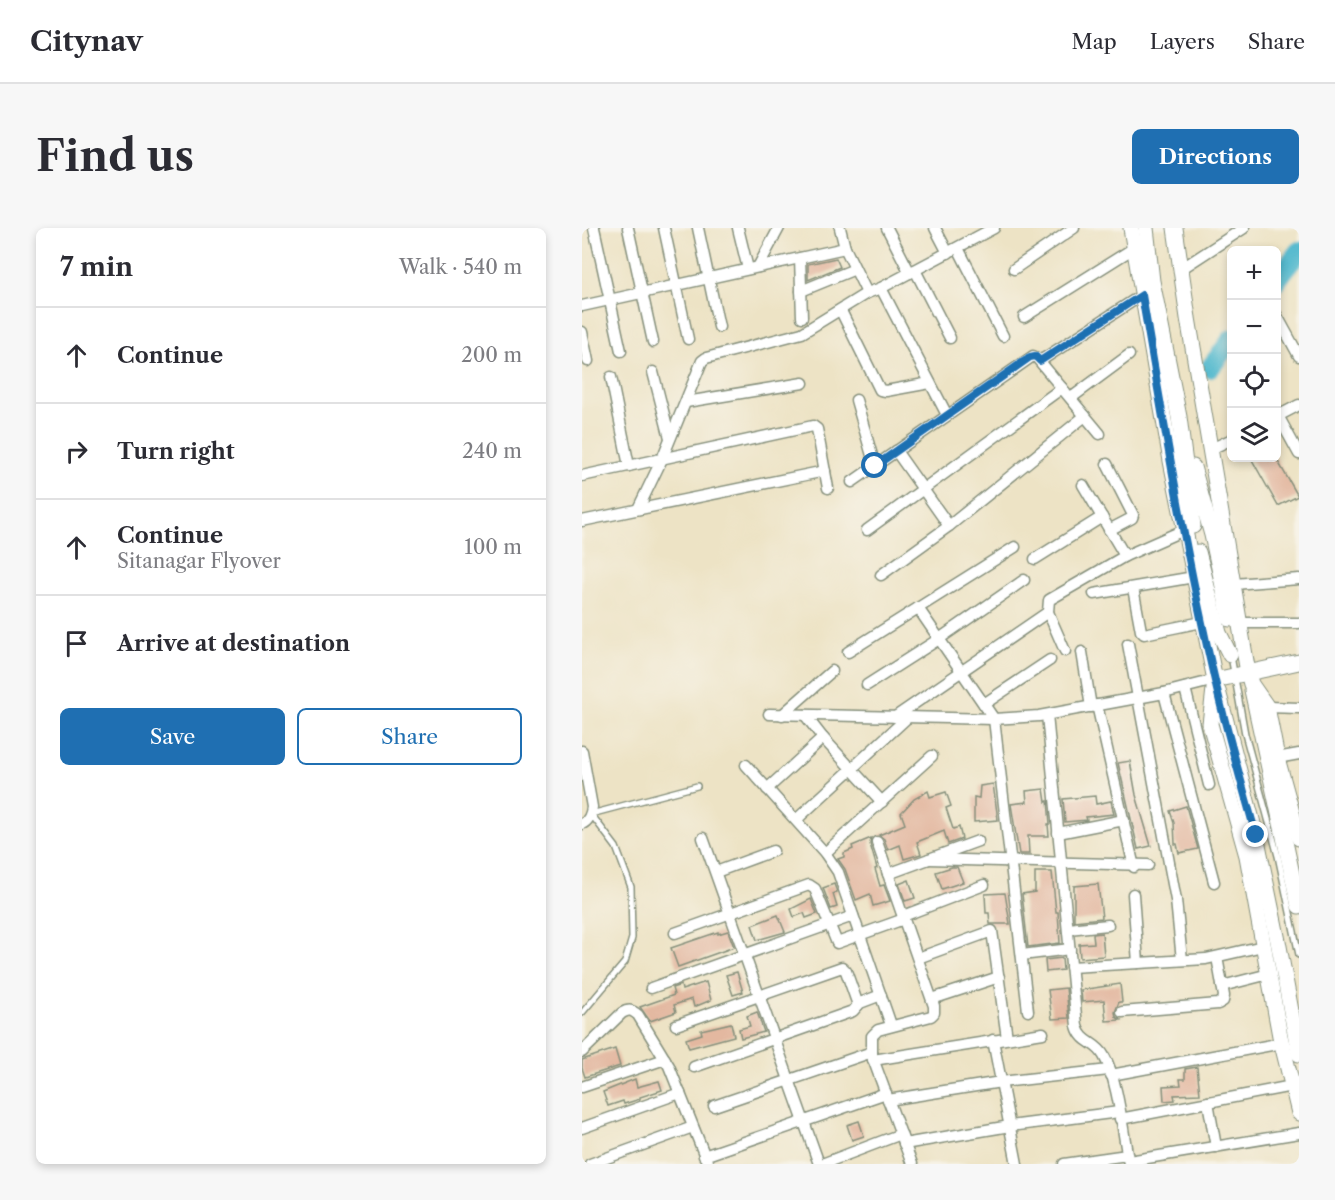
<!DOCTYPE html>
<html lang="en">
<head>
<meta charset="utf-8">
<style>
  body { margin:0; font-family:"Libre Caslon Text",serif; background:#f7f7f7; color:#2b2b33 }
  .controls { position:absolute; right:18px; top:18px; display:grid; overflow:hidden; border-radius:9px; box-shadow:0 3px 9px #0003 }
  .controls button { width:54px; height:54px; display:grid; place-items:center; padding:0; border:0; border-bottom:2px solid #e1e1e2; background:#fff; color:#2b2b33; font:30px sans-serif }
  .stop { position:absolute; width:18px; height:18px; margin:-14px; border:4px solid #1f6fb2; border-radius:50%; background:#fff }
  .stop.end { background:#1f6fb2; border-color:#fff; box-shadow:0 2px 6px #0008 }
  .list { margin:0; padding:0; list-style:none }
  h2 { display:flex; justify-content:space-between; align-items:center; height:78px; margin:0; padding:0 24px; font-size:26px }
  h2 small { font-size:20px; font-weight:400; color:#7c7c81 }
  .list li { display:grid; grid-template-columns:39px 1fr auto; gap:18px; align-items:center; box-sizing:border-box; height:96px; padding:0 24px; border-top:2px solid #e1e1e2 }
  .list b { display:block; font-size:22px; white-space:nowrap }
  .list p { margin:0; font-size:20px; white-space:nowrap; color:#7c7c81 }
  .list em { font-size:20px; font-style:normal; color:#7c7c81 }
  .actions { display:flex; gap:12px; padding:18px 24px }
  .actions a { flex:1; padding:14px 0; border:2px solid #1f6fb2; border-radius:9px; text-align:center; font-size:21px; color:#1f6fb2 }
  .actions .main { background:#1f6fb2; color:#fff }
  .icon { flex:none; width:33px; height:33px; fill:none; stroke:currentColor; stroke-width:2; stroke-linecap:round; stroke-linejoin:round }
  .map { position:relative; flex:none; width:717px; height:936px; overflow:hidden; border-radius:9px }
  header { display:flex; align-items:center; gap:36px; box-sizing:border-box; height:84px; padding:0 30px; background:#fff; border-bottom:2px solid #e1e1e2 }
  header strong { font-size:28px }
  nav { display:flex; gap:33px; margin-inline-start:auto; font-size:21px }
  .intro { display:flex; align-items:center; justify-content:space-between; box-sizing:border-box; height:144px; padding:0 36px }
  h1 { margin:0; font-size:42px }
  .button { padding:15px 27px; border-radius:9px; background:#1f6fb2; color:#fff; font-size:21px; font-weight:700 }
  main { display:flex; gap:36px; padding:0 36px }
  aside { flex:1; background:#fff; border-radius:9px; box-shadow:0 3px 9px #0003 }
  .map>svg:first-child { display:block }
</style>
</head>
<body>
<header>
<strong>Citynav</strong>
<nav><a>Map</a><a>Layers</a><a>Share</a></nav>
</header>
<div class="intro"><h1>Find us</h1><a class="button">Directions</a></div>
<main>
<aside>
<h2>7 min<small>Walk · 540 m</small></h2>
<ul class="list">
<li><svg class="icon" aria-label="ahead" viewBox="0 0 24 24"><path d="M12 20V5M6 11l6-6 6 6"/></svg><div><b>Continue</b></div><em>200 m</em></li>
<li><svg class="icon" aria-label="right" viewBox="0 0 24 24"><path d="M7 20v-9h11M14 6l5 5-5 5"/></svg><div><b>Turn right</b></div><em>240 m</em></li>
<li><svg class="icon" aria-label="ahead" viewBox="0 0 24 24"><path d="M12 20V5M6 11l6-6 6 6"/></svg><div><b>Continue</b><p>Sitanagar Flyover</p></div><em>100 m</em></li>
<li><svg class="icon" aria-label="arrive" viewBox="0 0 24 24"><path d="M6 21V4h12l-3 4 3 4H6"/></svg><div><b>Arrive at destination</b></div></li>
</ul>
<div class="actions"><a class="main">Save</a><a>Share</a></div>
</aside>
<div class="map">
<svg width="717" height="936" viewBox="0 0 717 936">
  <rect width="100%" height="100%" fill="#f7f3e8"/>
  <filter id="ink" filterUnits="userSpaceOnUse"><feTurbulence type="fractalNoise" baseFrequency=".0167" numOctaves="2"/><feDisplacementMap in="SourceGraphic" scale="12" xChannelSelector="R" yChannelSelector="G"/><feConvolveMatrix kernelMatrix="1 2 1 2 8 2 1 2 1" color-interpolation-filters="sRGB"/></filter>
  <filter id="wash" filterUnits="userSpaceOnUse"><feTurbulence type="fractalNoise" baseFrequency=".008" numOctaves="4" result="noise"/><feDisplacementMap in="SourceGraphic" scale="24" xChannelSelector="R" yChannelSelector="G"/><feGaussianBlur stdDeviation="1.35" result="paint"/><feColorMatrix in="noise" values="0 0 0 0 0 0 0 0 0 0 0 0 0 0 0 0 0 1.4 0 .05"/><feComposite in="paint" operator="in"/></filter>
  <g filter="url(#wash)">
    <rect width="100%" height="100%" fill="#ede3c5"/>
    <g fill="none" stroke-linecap="round" stroke-linejoin="round">
      <g stroke="#4fb8cd" stroke-width="20">
        <path d="M694,53L717,23"/>
        <path d="M628,140L650,111"/>
      </g>
    </g>
    <g id="blocks">
      <g fill="#e3b8a0">
        <path d="M254,30L258,39L226,52V36Z"/>
        <path d="M669,230H694L716,268L696,278Z"/>
        <path d="M548,533L554,567L569,618L556,621L536,535Z"/>
        <path d="M411,556L416,592L392,594V569L397,570L398,558Z"/>
        <path d="M462,561L464,574L466,573L468,596H466L467,608H446L447,626H437L429,576L445,574L444,563Z"/>
        <path d="M346,563L348,569L364,564L369,578L364,580L371,601L377,599L380,611L366,616L362,603L335,614L339,626L322,631L318,617L306,622L302,611L297,607L323,596L319,585L332,571Z"/>
        <path d="M513,568L514,576L529,573L532,586L504,589L505,592L483,594L481,571Z"/>
        <path d="M604,578L616,621L597,625L595,616H593L592,595L588,583Z"/>
        <path d="M289,610L288,616L295,640L293,641L298,658L302,657L308,673L291,678L288,666L274,672L263,641L256,631L262,629V625L271,621L270,618Z"/>
        <path d="M370,639H375L381,654L360,661L354,644Z"/>
        <path d="M453,644H470L474,684H476L478,715L446,719L440,666L453,664Z"/>
        <path d="M327,652L333,670L323,673L317,656Z"/>
        <path d="M252,656L255,664L251,666L255,679L249,681L241,660Z"/>
        <path d="M516,656L520,690L492,693V658Z"/>
        <path d="M423,665L428,696H408L407,685H404L403,666Z"/>
        <path d="M229,671L235,686L224,690L222,685L212,689L209,681Z"/>
        <path d="M196,687L203,704L175,712L170,697Z"/>
        <path d="M146,703L152,719L96,739L89,720L136,704V706Z"/>
        <path d="M520,705L522,728L498,730L497,716L512,715L511,706Z"/>
        <path d="M480,730L481,742L464,744L463,732Z"/>
        <path d="M155,744L161,764L151,767L144,747Z"/>
        <path d="M124,754L129,772L117,777L112,779L110,771L92,777L94,784L68,793L58,779L92,767L90,760L99,757L100,762Z"/>
        <path d="M538,756L540,774H537L533,784L534,789L539,792L524,793L522,772L500,774L499,762Z"/>
        <path d="M484,760L487,790L470,791L466,762Z"/>
        <path d="M175,784L182,804L159,810L157,801L168,798L165,788Z"/>
        <path d="M149,795L152,808L107,820L104,811L120,806L119,802Z"/>
        <path d="M33,821L38,838L3,849L0,840V832Z"/>
        <path d="M615,839L618,866L592,867L593,872L582,873L581,858L599,857L598,851H603V841Z"/>
        <path d="M53,851L55,859L77,853L80,862L58,869V871L42,876L41,873L26,878L21,864Z"/>
        <path d="M277,893L282,908L270,912L265,897Z"/>
      </g>
    </g>
  </g>
  <g filter="url(#ink)">
    <use href="#blocks" fill-opacity="0" stroke="#86907c" stroke-width="1.5"/>
    <g fill="none" stroke-linecap="round" stroke-linejoin="round">
      <g stroke="#86907c" stroke-width="8">
        <g id="lane">
          <path d="M649,428L663,506L696,628L717,727"/>
          <path d="M0,785L43,734L50,710L49,659L34,619L9,586L115,558"/>
        </g>
      </g>
      <g stroke="#86907c" stroke-width="13">
        <g id="street">
          <path d="M12,0L39,123"/>
          <path d="M46,0L71,114"/>
          <path d="M82,0L106,111"/>
          <path d="M116,0L137,99"/>
          <path d="M156,0L166,41"/>
          <path d="M258,0L263,20L285,65L299,60L412,0"/>
          <path d="M305,0L328,45"/>
          <path d="M353,0L366,25"/>
          <path d="M376,20L421,108"/>
          <path d="M218,30L220,89"/>
          <path d="M176,39L197,0"/>
          <path d="M432,41L492,0"/>
          <path d="M599,41L662,0"/>
          <path d="M333,42L368,110"/>
          <path d="M299,60L365,187"/>
          <path d="M219,63L273,41"/>
          <path d="M0,78L263,20"/>
          <path d="M259,83L298,162L304,163L348,155"/>
          <path d="M694,86L717,128"/>
          <path d="M442,89L552,20"/>
          <path d="M0,104L6,133"/>
          <path d="M458,133L560,67"/>
          <path d="M71,144L88,210"/>
          <path d="M29,149L47,238"/>
          <path d="M489,170L547,127"/>
          <path d="M274,172L293,238"/>
          <path d="M104,174L221,155"/>
          <path d="M694,184L717,226"/>
          <path d="M694,189L717,177"/>
          <path d="M629,221L650,211"/>
          <path d="M314,223L367,298"/>
          <path d="M525,236L551,287L550,290L527,302"/>
          <path d="M0,248L231,198L235,201L246,260"/>
          <path d="M270,254L451,128L455,130L518,206"/>
          <path d="M501,257L543,328"/>
          <path d="M56,281L80,231L120,133L124,130L220,105L285,65"/>
          <path d="M0,293L243,243"/>
          <path d="M285,302L480,160"/>
          <path d="M453,331L520,289"/>
          <path d="M299,347L367,298L503,188"/>
          <path d="M652,356L717,351"/>
          <path d="M551,360L559,403L562,406L620,394"/>
          <path d="M512,366L612,349"/>
          <path d="M336,380L412,491L446,783"/>
          <path d="M657,395H717"/>
          <path d="M546,416L594,672L600,732"/>
          <path d="M483,423L466,384L467,372L543,328L602,302"/>
          <path d="M266,424L433,319"/>
          <path d="M500,424L509,479"/>
          <path d="M285,457L357,411L442,352"/>
          <path d="M603,460L627,557"/>
          <path d="M582,465L632,654"/>
          <path d="M402,476L468,432"/>
          <path d="M515,477L552,639"/>
          <path d="M685,479L717,480"/>
          <path d="M187,486L412,491L457,488L582,465L633,452"/>
          <path d="M200,487L250,443"/>
          <path d="M223,487L241,510L300,574"/>
          <path d="M465,487L495,798C500,816 514,813 522,828C536,851 541,907 547,936"/>
          <path d="M313,489L466,384"/>
          <path d="M0,523L10,579C9,587 7,593 0,596"/>
          <path d="M695,530L717,526"/>
          <path d="M164,537L243,625L256,644L309,797"/>
          <path d="M185,561L241,510"/>
          <path d="M214,592L326,489"/>
          <path d="M476,605L542,592"/>
          <path d="M121,610L237,936"/>
          <path d="M295,614L352,778V785L349,788L296,802L290,808V828L330,936"/>
          <path d="M243,625L350,528"/>
          <path d="M347,631L566,637"/>
          <path d="M134,644L191,623"/>
          <path d="M306,646L396,613"/>
          <path d="M551,666L556,735"/>
          <path d="M321,688L402,657"/>
          <path d="M486,701L526,697"/>
          <path d="M93,705L227,657L233,661L255,715L322,691"/>
          <path d="M440,727L488,721"/>
          <path d="M336,730L410,703L425,810"/>
          <path d="M489,739L624,731L681,718"/>
          <path d="M640,758L687,746"/>
          <path d="M69,760L271,688"/>
          <path d="M350,771L417,749"/>
          <path d="M540,784L636,776L641,773L642,768L635,729"/>
          <path d="M94,797L260,739L264,743L276,777"/>
          <path d="M411,812L435,936"/>
          <path d="M0,824L40,785C47,781 50,782 56,787L87,838L126,936"/>
          <path d="M291,832L461,805"/>
          <path d="M112,839L271,783L278,775L299,767"/>
          <path d="M529,847L700,815"/>
          <path d="M0,859L83,831"/>
          <path d="M306,872L419,854L527,842"/>
          <path d="M626,874L634,919"/>
          <path d="M132,878L290,824"/>
          <path d="M538,891L710,858"/>
          <path d="M0,900L98,865"/>
          <path d="M322,916L428,898L537,884"/>
          <path d="M122,928L304,865"/>
          <path d="M547,933L717,905"/>
          <path d="M8,936L111,899"/>
          <path d="M240,936L319,906"/>
          <path d="M482,936L545,927"/>
        </g>
      </g>
      <g stroke="#86907c" stroke-width="17">
        <g id="secondary">
          <path d="M549,0L589,233L633,452L628,496L665,628L698,808L717,885"/>
          <path d="M564,0L570,53L597,189L611,298"/>
          <path d="M593,0L606,90L666,445L669,456L685,479L695,530L717,610"/>
          <path d="M611,239L630,307L648,391"/>
          <path d="M616,324L637,405L648,427"/>
          <path d="M633,452L717,434"/>
          <path d="M670,462L717,678"/>
          <path d="M636,463L674,607L696,713L717,826"/>
        </g>
      </g>
      <use href="#lane" stroke="#fff" stroke-width="5"/>
      <use href="#street" stroke="#fff" stroke-width="10"/>
      <use href="#secondary" stroke="#fff" stroke-width="15"/>
    </g>
  </g>
  <g fill="none" stroke-linecap="round" stroke-linejoin="round" filter="url(#ink)">
    <path stroke="#1f6fb2" stroke-width="8" d="M293,238L448,129L453,128L458,133L560,67C582,196 603,325 633,453C645,505 660,556 674,607"/>
  </g>
</svg>
<div class="controls">
<button>+</button>
<button>−</button>
<button><svg class="icon" aria-label="locate" viewBox="0 0 24 24"><circle cx="12" cy="12" r="6"/><path d="M12 2v4M12 18v4M2 12h4M18 12h4"/></svg></button>
<button><svg class="icon" aria-label="layers" viewBox="0 0 24 24"><path d="M12 4l9 5-9 5-9-5zM3 14l9 5 9-5"/></svg></button>
</div>
<div class="stop" style="left:293px;top:238px"></div>
<div class="stop end" style="left:674px;top:607px"></div>
</div>
</main>
</body>
</html>
